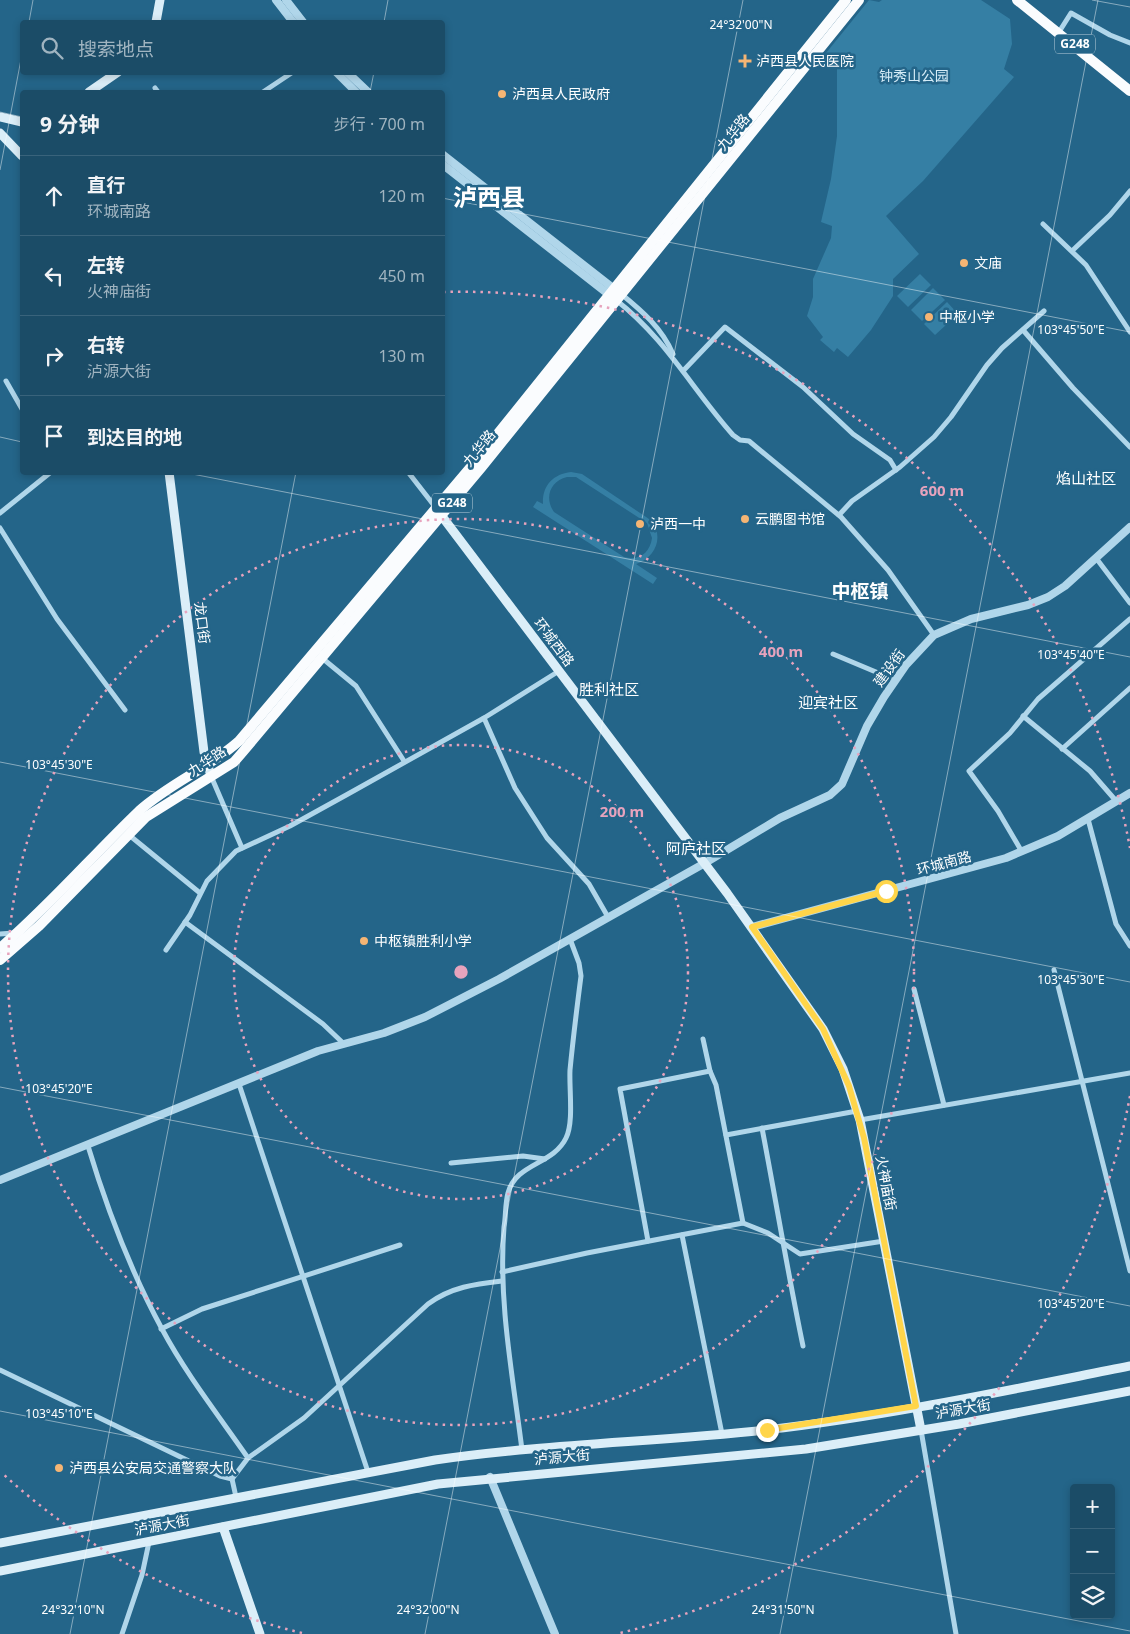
<!DOCTYPE html>
<html lang="zh">
<head>
<meta charset="utf-8">
<style>
  body { margin:0; font-family:"Noto Sans","Noto Sans SC",sans-serif; background:#285670; color:#f1f3f6 }
  .controls { position:absolute; right:15px; bottom:15px; display:grid; overflow:hidden; border-radius:5px; box-shadow:0 2px 8px #0003 }
  .controls button { width:45px; height:45px; display:grid; place-items:center; padding:0; border:0; border-bottom:1px solid #39637b; background:#1b4c67; color:#f1f3f6; font:25px sans-serif }
  .stop { position:absolute; width:15px; height:15px; margin:-11px; border:4px solid #ffd54a; border-radius:50%; background:#fff }
  .stop.end { background:#ffd54a; border-color:#fff; box-shadow:0 1px 5px #0008 }
  .list { margin:0; padding:0; list-style:none }
  h2 { display:flex; justify-content:space-between; align-items:center; height:65px; margin:0; padding:0 20px; font-size:21px }
  h2 small { font-size:16px; font-weight:400; color:#a0b4c0 }
  .list li { display:grid; grid-template-columns:32px 1fr auto; gap:15px; align-items:center; box-sizing:border-box; height:80px; padding:0 20px; border-top:1px solid #39637b }
  .list b { display:block; font-size:19px; white-space:nowrap }
  .list p { margin:0; font-size:16px; white-space:nowrap; color:#a0b4c0 }
  .list em { font-size:16px; font-style:normal; color:#a0b4c0 }
  .icon { flex:none; width:28px; height:28px; fill:none; stroke:currentColor; stroke-width:2; stroke-linecap:round; stroke-linejoin:round }
  .map { position:relative; flex:none; width:1130px; height:1634px; overflow:hidden }
  .search { position:absolute; background:#1b4c67; box-shadow:0 2px 8px #0003; left:20px; top:20px; width:425px; height:55px; display:flex; align-items:center; gap:12px; box-sizing:border-box; padding:0 18px; border-radius:5px; color:#a0b4c0; font-size:19px }
  .panel { position:absolute; background:#1b4c67; box-shadow:0 2px 8px #0003; left:20px; top:90px; width:425px; height:385px; border-radius:5px }
  .map>svg:first-child { display:block }
</style>
</head>
<body>
<div class="map">
<svg width="1130" height="1634" viewBox="0 0 1130 1634">
  <rect width="100%" height="100%" fill="#246589"/>
  <g fill="#357fa4" fill-rule="evenodd">
    <path d="M869,0L879,2L882,0H981L1010,19L1012,44L1004,69L1014,77L923,181L886,216L919,254L893,279V296L871,330L848,357L837,348L834,352L820,340L823,337L807,316L813,297V279L831,238L832,226L821,222L831,179L837,136V68L822,58Z"/>
    <path d="M920,274L931,285L908,307L897,296Z"/>
    <path d="M933,288L945,300L922,321L911,310Z"/>
    <path d="M947,302L958,314L935,335L924,324Z"/>
    <path d="M571,472L582,474L652,521C664,538 655,558 636,564L657,578L653,584L533,507L537,501L543,504C542,486 553,474 571,472ZM567,477H576L647,523L652,538C650,553 639,561 624,557L554,512C544,498 550,481 567,477Z"/>
  </g>
  <g fill="none" stroke-linecap="round" stroke-linejoin="round">
    <g stroke="#b0d6ea" stroke-width="5">
      <path d="M1059,32L1071,13L1110,35L1130,43"/>
      <path d="M155,88L158,92"/>
      <path d="M263,92L293,72"/>
      <path d="M1043,224L1086,265L1130,332"/>
      <path d="M1073,250L1110,215L1130,191"/>
      <path d="M620,293C642,311 662,328 673,354"/>
      <path d="M616,300C666,339 692,389 733,435L740,440L749,441L841,517L888,570L934,635"/>
      <path d="M1023,330L1073,388L1130,447"/>
      <path d="M683,371L725,327L803,387L853,434L890,460L896,470"/>
      <path d="M6,381L22,409"/>
      <path d="M408,472L436,508"/>
      <path d="M0,513L51,472"/>
      <path d="M839,515L852,501L900,467L934,437L951,417L987,365L1002,348L1044,311"/>
      <path d="M0,528L57,619L125,710"/>
      <path d="M1096,558L1130,603"/>
      <path d="M833,654L895,680"/>
      <path d="M322,658L356,686L404,761"/>
      <path d="M1023,716L1090,771L1117,802"/>
      <path d="M484,718L515,788L547,838L589,884L608,917"/>
      <path d="M1062,749L1130,688"/>
      <path d="M211,776L242,848"/>
      <path d="M1088,819L1116,924L1130,946"/>
      <path d="M129,835L200,893"/>
      <path d="M1022,852L998,811L969,771L1010,733L1038,699L1130,619"/>
      <path d="M185,922L323,1024L343,1043"/>
      <path d="M0,934L14,933"/>
      <path d="M166,950L190,915L207,881L236,851L290,826L348,794L484,718L559,671"/>
      <path d="M1054,970L1130,1271"/>
      <path d="M914,989L944,1105"/>
      <path d="M703,1039L710,1071L716,1085L743,1223"/>
      <path d="M239,1084L368,1472"/>
      <path d="M860,1120L1130,1073"/>
      <path d="M762,1128C776,1201 788,1274 803,1346"/>
      <path d="M726,1135L857,1111"/>
      <path d="M88,1146C107,1209 130,1270 162,1329C186,1374 219,1416 248,1458"/>
      <path d="M451,1163L523,1156L545,1159"/>
      <path d="M682,1235L722,1434"/>
      <path d="M648,1241L620,1089L710,1071"/>
      <path d="M502,1272L587,1253L743,1223L768,1233L800,1254L884,1241"/>
      <path d="M161,1329L202,1309L400,1245"/>
      <path d="M0,1370L220,1476L232,1479"/>
      <path d="M921,1430L956,1634"/>
      <path d="M522,1450C513,1377 498,1301 504,1227C506,1216 505,1204 508,1193C516,1163 553,1165 566,1138C574,1122 569,1089 570,1070C573,1039 577,1007 581,976L579,963L570,939"/>
      <path d="M232,1479L248,1458L304,1418L428,1304C451,1287 475,1284 502,1281"/>
      <path d="M232,1479L236,1497"/>
      <path d="M122,1634L142,1575L149,1542"/>
    </g>
    <g stroke="#b0d6ea" stroke-width="8">
      <path d="M276,0L293,22"/>
      <path d="M286,0L303,22"/>
      <path d="M336,72L356,92"/>
      <path d="M347,72L368,92"/>
      <path d="M442,154L618,292"/>
      <path d="M442,164L612,297"/>
      <path d="M752,927L1006,858L1058,836L1130,793"/>
      <path d="M0,1180L318,1051L384,1033L425,1017L499,979L705,863L780,818L830,795L842,784L867,726L884,697L906,665L934,635L971,619L1028,605L1048,597L1065,586L1130,527"/>
      <path d="M490,1477L555,1634"/>
    </g>
    <g stroke="#dbeef8" stroke-width="9">
      <path d="M156,22L160,0"/>
      <path d="M89,92L118,72"/>
      <path d="M0,117L22,122"/>
      <path d="M0,133L22,156"/>
      <path d="M169,472L204,752L211,776"/>
      <path d="M438,511L727,893L823,1029L843,1069L860,1120L921,1430"/>
      <path d="M223,1527L260,1634"/>
      <path d="M0,1543L435,1460C545,1444 656,1442 766,1430C888,1416 1009,1390 1130,1366"/>
      <path d="M0,1571L438,1484L806,1449L959,1424L1130,1391"/>
    </g>
    <g stroke="#fafcfe" stroke-width="10">
      <path d="M1017,0L1130,91"/>
      <path d="M0,948C50,905 92,856 139,811C170,783 209,768 239,741L475,462L846,0"/>
      <path d="M0,960L39,926L146,817L234,762L241,754L481,468L859,0"/>
    </g>
  </g>
  <g fill="none" stroke-linecap="round" stroke-linejoin="round">
    <path stroke="#ffd54a" stroke-width="6" d="M767,1430L916,1406L864,1138L849,1086L823,1029L752,927L886,891"/>
  </g>
  <path fill="none" stroke="#fff" stroke-width="1" stroke-opacity="0.45" d="M1092,0L1130,7M29,22L33,0M384,22L388,0M370,92L374,72M0,112L22,117M0,170L22,54M442,198L1130,332M0,437L22,442M182,472L1130,657M0,762L1130,982M0,1087L1130,1306M0,1411L1130,1631M70,1634L296,472M425,1634L743,0M780,1634L1098,0"/>
  <g fill="none" stroke="#e7a3bd" stroke-width="2.5" stroke-dasharray="2.5 5">
    <circle cx="461" cy="972" r="227"/>
    <circle cx="461" cy="972" r="453"/>
    <path d="M1130 1096A680 680 0 0 1 620 1633M302 1633A680 680 0 0 1 2 1473M443 292A680 680 0 0 1 1130 848"/>
  </g>
  <g fill="#f5b574" stroke="#246589" stroke-width="2">
    <path d="M742.5 53.5h5v5h5v5h-5v5h-5v-5h-5v-5h5z"/>
    <circle cx="502" cy="94" r="5"/>
    <circle cx="964" cy="263" r="5"/>
    <circle cx="929" cy="317" r="5"/>
    <circle cx="745" cy="519" r="5"/>
    <circle cx="640" cy="524" r="5"/>
    <circle cx="364" cy="941" r="5"/>
    <circle cx="59" cy="1468" r="5"/>
  </g>
  <g text-anchor="middle" stroke-width="5" stroke-linejoin="round" paint-order="stroke">
    <g fill="#246589" stroke="#bdd1dc" stroke-width="1">
      <rect x="1055" y="34.5" width="40" height="19" rx="4"/>
      <rect x="432" y="493.5" width="40" height="19" rx="4"/>
    </g>
    <g font-size="12" font-weight="bold" fill="#fff">
      <text x="1075" y="48">G248</text>
      <text x="452" y="507">G248</text>
    </g>
    <g font-size="14" fill="#fff" stroke="#246589" text-anchor="start">
      <text x="756" y="66">泸西县人民医院</text>
      <text x="512" y="99">泸西县人民政府</text>
      <text x="974" y="268">文庙</text>
      <text x="939" y="322">中枢小学</text>
      <text x="755" y="524">云鹏图书馆</text>
      <text x="650" y="529">泸西一中</text>
      <text x="374" y="946">中枢镇胜利小学</text>
      <text x="69" y="1473">泸西县公安局交通警察大队</text>
    </g>
    <g font-size="14" fill="#d5ecf7" stroke="#246589">
      <text x="914" y="81">钟秀山公园</text>
    </g>
    <g font-size="14" fill="#fff" stroke="#246589">
      <text transform="translate(733 132) rotate(-51)" y="5">九华路</text>
      <text transform="translate(479 448) rotate(-51)" y="5">九华路</text>
      <text transform="translate(202 623) rotate(83)" y="5">龙口街</text>
      <text transform="translate(554 642) rotate(53)" y="5">环城西路</text>
      <text transform="translate(889 668) rotate(-54)" y="5">建设街</text>
      <text transform="translate(207 761) rotate(-33)" y="5">九华路</text>
      <text transform="translate(944 863) rotate(-15)" y="5">环城南路</text>
      <text transform="translate(886 1183) rotate(79)" y="5">火神庙街</text>
      <text transform="translate(963 1409) rotate(-10)" y="5">泸源大街</text>
      <text transform="translate(562 1457) rotate(-5)" y="5">泸源大街</text>
      <text transform="translate(162 1525) rotate(-11)" y="5">泸源大街</text>
    </g>
    <g font-size="15" fill="#fff" stroke="#246589">
      <text x="1086" y="484">焰山社区</text>
      <text x="609" y="695">胜利社区</text>
      <text x="828" y="708">迎宾社区</text>
      <text x="696" y="854">阿庐社区</text>
    </g>
    <g font-size="19" font-weight="bold" fill="#fff" stroke="#246589">
      <text x="860" y="598">中枢镇</text>
    </g>
    <g font-size="24" font-weight="bold" fill="#fff" stroke="#246589">
      <text x="489" y="206">泸西县</text>
    </g>
  </g>
  <g font-size="12" text-anchor="middle" fill="#fff" stroke="#246589" stroke-width="5" stroke-linejoin="round" paint-order="stroke">
    <text x="741" y="29">24°32'00"N</text>
    <text x="1071" y="334">103°45'50"E</text>
    <text x="1071" y="659">103°45'40"E</text>
    <text x="59" y="769">103°45'30"E</text>
    <text x="1071" y="984">103°45'30"E</text>
    <text x="59" y="1093">103°45'20"E</text>
    <text x="1071" y="1308">103°45'20"E</text>
    <text x="59" y="1418">103°45'10"E</text>
    <text x="73" y="1614">24°32'10"N</text>
    <text x="428" y="1614">24°32'00"N</text>
    <text x="783" y="1614">24°31'50"N</text>
  </g>
  <circle cx="461" cy="972" r="8" fill="#e7a3bd" stroke="#246589" stroke-width="2.5"/>
  <g font-size="15" text-anchor="middle" font-weight="bold" fill="#e7a3bd" stroke="#246589" stroke-width="5" stroke-linejoin="round" paint-order="stroke">
    <text x="942" y="496">600 m</text>
    <text x="781" y="657">400 m</text>
    <text x="622" y="817">200 m</text>
  </g>
</svg>
<div class="controls">
<button>+</button>
<button>−</button>
<button><svg class="icon" aria-label="layers" viewBox="0 0 24 24"><path d="M12 4l9 5-9 5-9-5zM3 14l9 5 9-5"/></svg></button>
</div>
<div class="stop" style="left:886px;top:891px"></div>
<div class="stop end" style="left:767px;top:1430px"></div>
<div class="search"><svg class="icon" aria-label="search" viewBox="0 0 24 24"><circle cx="10" cy="10" r="6"/><path d="M15 15l6 6"/></svg>搜索地点</div>
<section class="panel">
<h2>9 分钟<small>步行 · 700 m</small></h2>
<ul class="list">
<li><svg class="icon" aria-label="ahead" viewBox="0 0 24 24"><path d="M12 20V5M6 11l6-6 6 6"/></svg><div><b>直行</b><p>环城南路</p></div><em>120 m</em></li>
<li><svg class="icon" aria-label="left" viewBox="0 0 24 24"><path d="M17 20v-9H6M10 6l-5 5 5 5"/></svg><div><b>左转</b><p>火神庙街</p></div><em>450 m</em></li>
<li><svg class="icon" aria-label="right" viewBox="0 0 24 24"><path d="M7 20v-9h11M14 6l5 5-5 5"/></svg><div><b>右转</b><p>泸源大街</p></div><em>130 m</em></li>
<li><svg class="icon" aria-label="arrive" viewBox="0 0 24 24"><path d="M6 21V4h12l-3 4 3 4H6"/></svg><div><b>到达目的地</b></div></li>
</ul>
</section>
</div>
</body>
</html>
